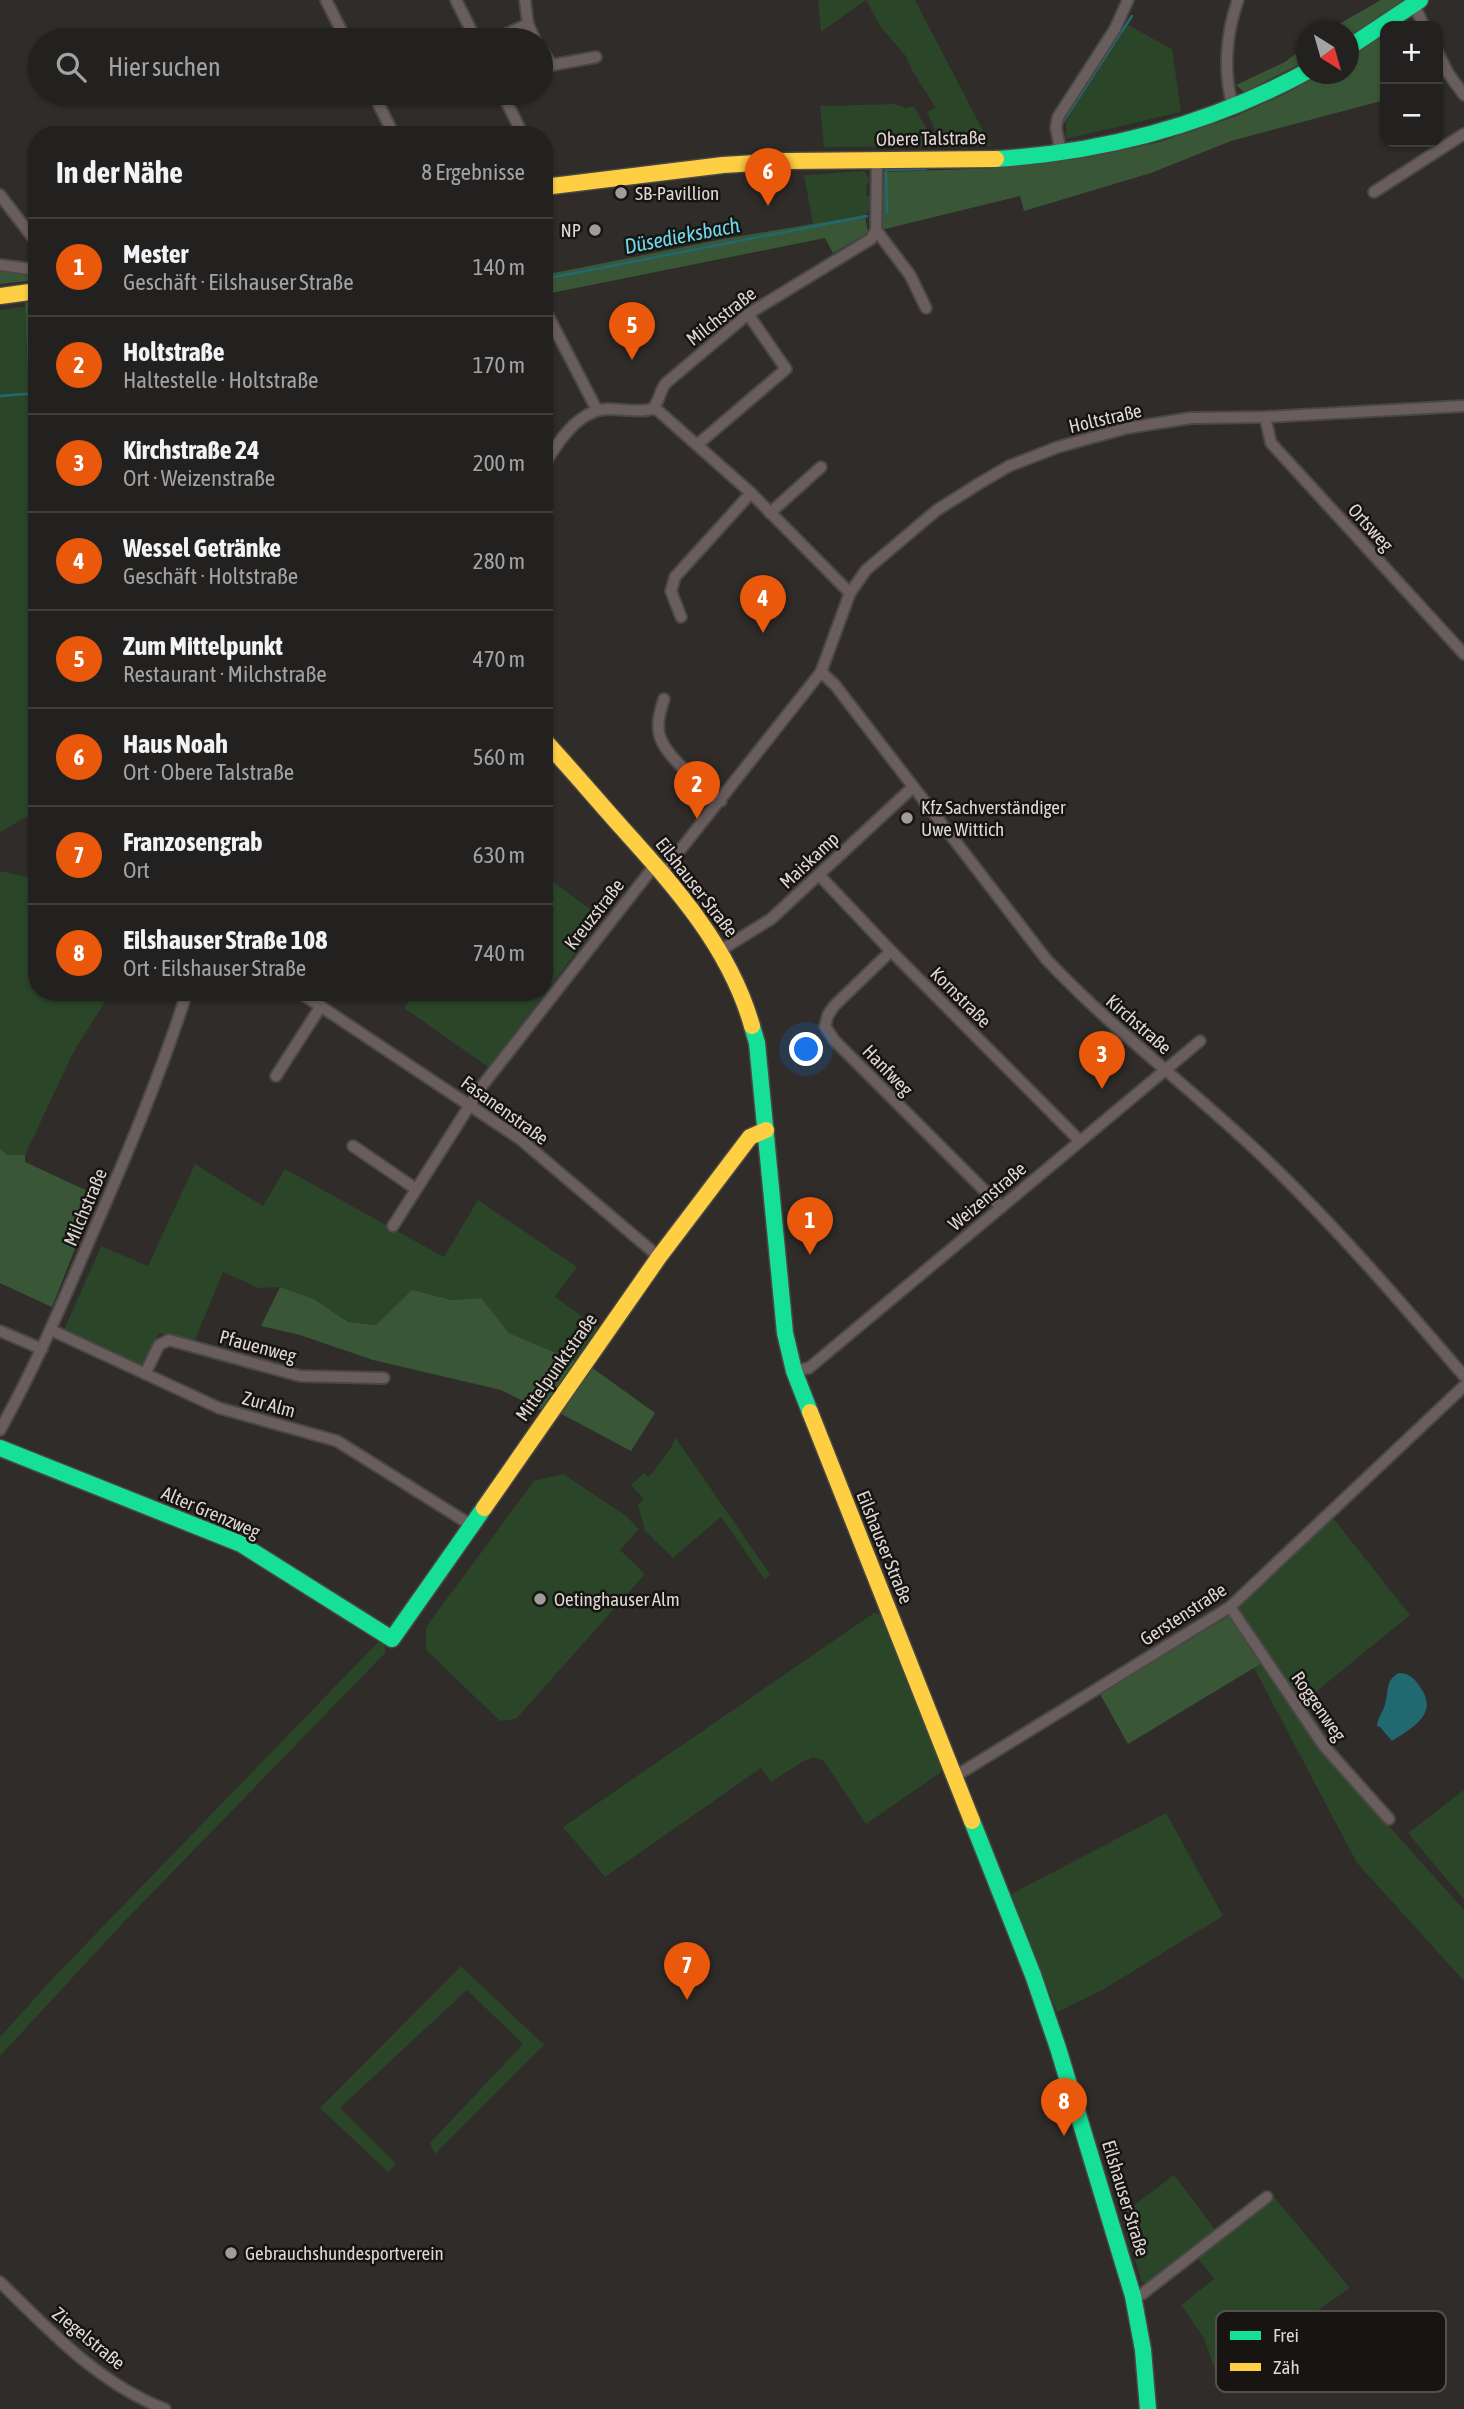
<!DOCTYPE html>
<html lang="de">
<head>
<meta charset="utf-8">
<style>
  body { margin:0; font-family:"Asap Condensed",sans-serif; background:#2b2928; color:#f1f3f6 }
  .controls { position:absolute; right:21px; top:21px; display:grid; overflow:hidden; border-radius:14px; box-shadow:0 2px 5px #0004 }
  .controls button { width:63px; height:63px; display:grid; place-items:center; padding:0; border:0; border-bottom:2px solid #403e3d; background:#23211f; color:#f1f3f6; font:35px sans-serif }
  .compass { position:absolute; left:1296px; top:21px; width:63px; height:63px; border-radius:50%; background:#23211f; box-shadow:0 2px 5px #0004; rotate:143deg }
  .you { position:absolute; left:807px; top:1050px; width:24px; height:24px; margin:-18px; border:5px solid #fff; border-radius:50%; background:#1a73e8; box-shadow:0 0 0 10px #1a73e833 }
  .badge { display:grid; place-items:center; width:46px; height:46px; border-radius:50%; background:#ea580c; color:#fff; font-size:23px; font-weight:700 }
  .pin { position:absolute; translate:-50% -58px; filter:drop-shadow(0 2px 4px #0008) }
  .pin::after { content:''; position:absolute; top:37px; width:24px; height:21px; background:inherit; clip-path:polygon(0 0,100% 0,50% 100%) }
  .list { margin:0; padding:0; list-style:none }
  h2 { display:flex; justify-content:space-between; align-items:center; height:91px; margin:0; padding:0 28px; font-size:30px }
  h2 small { font-size:23px; font-weight:400; color:#a3a3a4 }
  .list li { display:grid; grid-template-columns:46px 1fr auto; gap:21px; align-items:center; box-sizing:border-box; height:98px; padding:0 28px; border-top:2px solid #403e3d }
  .list b { display:block; font-size:26px; white-space:nowrap }
  .list p { margin:0; font-size:23px; white-space:nowrap; color:#a3a3a4 }
  .list em { font-size:23px; font-style:normal; color:#a3a3a4 }
  .icon { flex:none; width:38px; height:38px; fill:none; stroke:currentColor; stroke-width:2; stroke-linecap:round; stroke-linejoin:round }
  .map { position:relative; flex:none; width:1464px; height:2409px; overflow:hidden }
  .search { position:absolute; background:#23211f; box-shadow:0 2px 5px #0004; left:28px; top:28px; width:525px; height:77px; display:flex; align-items:center; gap:18px; box-sizing:border-box; padding:0 24px; border-radius:38px; color:#a3a3a4; font-size:26px }
  .panel { position:absolute; background:#23211f; box-shadow:0 2px 5px #0004; left:28px; top:126px; width:525px; height:875px; border-radius:28px }
  .map>svg:first-child { display:block }
</style>
</head>
<body>
<div class="map">
<svg width="1464" height="2409" viewBox="0 0 1464 2409">
  <rect width="100%" height="100%" fill="#2f2c29"/>
  <g fill="#2a4527">
    <path d="M818,0H866L821,32Z"/>
    <path d="M866,0H915L991,146L824,147L820,106L895,104L906,108L914,106L930,135L938,136L927,112L936,108L913,72L905,55L880,26Z"/>
    <path d="M1128,25L1172,49L1181,112L1066,139V122L1069,115Z"/>
    <path d="M864,171L869,178V183L867,184L866,196H869V211L865,215L813,224L804,175Z"/>
    <path d="M37,305V811L0,832V310Z"/>
    <path d="M0,871L37,879V992H111L73,1053L25,1155V1162L96,1195L52,1307L0,1283Z"/>
    <path d="M544,875L602,918L499,1054L491,1069L404,1008L416,992H544Z"/>
    <path d="M195,1164L263,1206L285,1169L444,1257L478,1200L577,1267L555,1297L600,1329L577,1362L509,1333L480,1298L452,1300L412,1290L377,1325L348,1322L314,1299L280,1287L258,1288L223,1272L194,1342L159,1333L143,1367L64,1330L101,1246L148,1266Z"/>
    <path d="M675,1437L770,1574L765,1580L721,1517L673,1558L645,1531L638,1504L644,1499L631,1485L644,1473L648,1477L652,1473L672,1446Z"/>
    <path d="M563,1474L625,1515L639,1529L620,1550L645,1574L516,1719L500,1721L426,1650V1627L534,1481Z"/>
    <path d="M1333,1518L1410,1615L1301,1704L1237,1609Z"/>
    <path d="M874,1613L882,1615L943,1766L940,1773L866,1824L824,1761L813,1757L802,1762L771,1782L761,1768L605,1877L563,1827Z"/>
    <path d="M382,1638L386,1652L123,1923L0,2056V2037L55,1976Z"/>
    <path d="M1262,1663L1320,1749L1464,1910V1981L1357,1863L1254,1668Z"/>
    <path d="M1464,1790V1900L1408,1833Z"/>
    <path d="M1166,1813L1223,1916L1104,1989L1057,2012L1011,1894Z"/>
    <path d="M461,1966L544,2045L435,2154L430,2143L523,2044L467,1990L340,2108L396,2164L388,2172L320,2108Z"/>
    <path d="M1174,2175L1216,2231L1148,2283L1142,2282L1121,2215Z"/>
    <path d="M1275,2198L1350,2288L1218,2379L1204,2338L1181,2305L1214,2279L1197,2257Z"/>
  </g>
  <g fill="#395736">
    <path d="M1381,0H1404L1349,38L1348,32L1327,31Z"/>
    <path d="M1385,33V100L1231,141L1151,173L1024,211L1020,196L881,230L884,172L999,168L1054,162L1105,154L1160,142L1234,117L1289,92L1320,74H1348L1349,56Z"/>
    <path d="M1306,46V61L1244,92L1236,85L1285,62Z"/>
    <path d="M865,215L868,233L833,253L825,238L546,294L544,275L723,239Z"/>
    <path d="M0,270L34,273L37,280L0,284Z"/>
    <path d="M37,297V398H29L25,299Z"/>
    <path d="M0,1149L8,1155H25V1162L96,1195L52,1307L0,1283Z"/>
    <path d="M280,1287L314,1299L348,1322L376,1325L412,1290L452,1300L481,1298L509,1333L577,1362L543,1411L501,1390L373,1360L300,1335L261,1326Z"/>
    <path d="M587,1364L655,1413L631,1451L556,1411Z"/>
    <path d="M1229,1616L1262,1663L1128,1744L1100,1694Z"/>
  </g>
  <path fill="#226870" d="M1399,1673C1408,1673 1413,1677 1418,1684C1441,1713 1414,1727 1392,1741L1379,1726L1377,1727C1377,1718 1383,1713 1385,1704C1389,1691 1385,1680 1399,1673Z"/>
  <g fill="none" stroke-linecap="round" stroke-linejoin="round">
    <g stroke="#226870" stroke-width="2.5">
      <path d="M1063,122L1132,16"/>
      <path d="M887,213L886,170L926,169"/>
      <path d="M544,279L867,216"/>
      <path d="M0,396L37,393"/>
    </g>
    <g stroke="#4a4845" stroke-width="14">
      <g id="street">
        <path d="M326,0L346,40"/>
        <path d="M456,0L476,40"/>
        <path d="M525,0L528,24L535,40"/>
        <path d="M1414,5L1424,26"/>
        <path d="M493,40L528,24"/>
        <path d="M541,49L552,65L596,57"/>
        <path d="M1438,53L1448,73L1464,95"/>
        <path d="M373,93L394,135"/>
        <path d="M502,93L523,135"/>
        <path d="M1233,107C1223,73 1226,33 1238,0"/>
        <path d="M1061,152L1056,128L1058,117L1115,29L1128,0"/>
        <path d="M1374,192L1464,134"/>
        <path d="M0,195L37,243"/>
        <path d="M876,230L910,275L926,308"/>
        <path d="M0,265L37,270"/>
        <path d="M544,308L597,410"/>
        <path d="M654,407L751,493L850,593"/>
        <path d="M1265,417L1271,443L1464,654"/>
        <path d="M698,444L786,369L748,314"/>
        <path d="M544,465C558,442 578,410 608,409C622,409 639,413 652,409C660,402 659,391 666,383L748,314L871,239L876,230L877,160"/>
        <path d="M770,513L821,467"/>
        <path d="M681,617L671,591L675,577L751,493"/>
        <path d="M821,672L835,685L1046,959C1112,1029 1189,1087 1258,1152C1332,1222 1398,1299 1464,1376"/>
        <path d="M664,699C660,712 656,724 660,737C667,759 704,786 721,801"/>
        <path d="M662,873L821,672L850,593L866,570L937,510L980,483L1009,466L1058,447L1127,428L1191,418L1265,417L1464,406"/>
        <path d="M819,875L891,951L1080,1141"/>
        <path d="M721,950L771,919L913,787"/>
        <path d="M891,951L834,1006L828,1015L825,1026L834,1040L1001,1207"/>
        <path d="M299,992L520,1139L659,1257"/>
        <path d="M276,1076L321,1006"/>
        <path d="M353,1146L416,1189"/>
        <path d="M393,1226L482,1086L655,865"/>
        <path d="M51,1330L219,1408L337,1441L471,1525"/>
        <path d="M0,1331L42,1349"/>
        <path d="M794,1371L809,1368L1200,1041"/>
        <path d="M145,1374L159,1345L169,1340L300,1376L384,1378"/>
        <path d="M0,1430C36,1366 64,1299 93,1232C128,1153 161,1074 187,992"/>
        <path d="M1230,1607L1324,1746L1389,1819"/>
        <path d="M954,1777L1230,1607L1464,1386"/>
        <path d="M0,2282C49,2330 99,2384 165,2409"/>
        <path d="M1133,2296L1142,2294L1267,2197"/>
      </g>
    </g>
    <g stroke="#4a4845" stroke-width="19">
      <g id="fast">
        <path d="M1348,48L1420,0"/>
        <path d="M996,159C1105,152 1210,124 1306,72"/>
        <path d="M752,1026L757,1043L785,1333L794,1371L810,1412"/>
        <path d="M0,1448L241,1544L392,1639L484,1508"/>
        <path d="M972,1821L1033,1975L1058,2048L1133,2296L1143,2350L1148,2409"/>
      </g>
    </g>
    <g stroke="#4a4845" stroke-width="19">
      <g id="slow">
        <path d="M544,187L723,165L787,161L996,159"/>
        <path d="M0,296L37,291"/>
        <path d="M544,740C571,769 596,799 623,829C676,888 730,948 752,1026"/>
        <path d="M810,1412L972,1821"/>
        <path d="M484,1508L659,1257L750,1137L766,1130"/>
      </g>
    </g>
    <use href="#street" stroke="#6a5d5e" stroke-width="10"/>
    <use href="#fast" stroke="#16e098" stroke-width="16"/>
    <use href="#slow" stroke="#ffcf43" stroke-width="16"/>
  </g>
  <g fill="#a09c99" stroke="#171412" stroke-width="2.5">
    <circle cx="621" cy="193" r="7"/>
    <circle cx="595" cy="230" r="7"/>
    <circle cx="907" cy="818" r="7"/>
    <circle cx="540" cy="1599" r="7"/>
    <circle cx="231" cy="2253" r="7"/>
  </g>
  <g text-anchor="middle" stroke-width="5" stroke-linejoin="round" paint-order="stroke">
    <g font-size="19" fill="#ddd8d5" stroke="#171412">
      <text transform="translate(931 138) rotate(-1)" y="7">Obere Talstraße</text>
      <text transform="translate(721 316) rotate(-38)" y="7">Milchstraße</text>
      <text transform="translate(1105 418) rotate(-13)" y="7">Holtstraße</text>
      <text transform="translate(1371 527) rotate(48)" y="7">Ortsweg</text>
      <text transform="translate(809 860) rotate(-43)" y="7">Maiskamp</text>
      <text transform="translate(697 887) rotate(52)" y="7">Eilshauser Straße</text>
      <text transform="translate(594 914) rotate(-52)" y="7">Kreuzstraße</text>
      <text transform="translate(961 997) rotate(45)" y="7">Kornstraße</text>
      <text transform="translate(1139 1024) rotate(41)" y="7">Kirchstraße</text>
      <text transform="translate(888 1070) rotate(46)" y="7">Hanfweg</text>
      <text transform="translate(505 1110) rotate(36)" y="7">Fasanenstraße</text>
      <text transform="translate(987 1196) rotate(-40)" y="7">Weizenstraße</text>
      <text transform="translate(85 1207) rotate(-67)" y="7">Milchstraße</text>
      <text transform="translate(258 1346) rotate(15)" y="7">Pfauenweg</text>
      <text transform="translate(556 1367) rotate(-55)" y="7">Mittelpunktstraße</text>
      <text transform="translate(269 1404) rotate(15)" y="7">Zur Alm</text>
      <text transform="translate(211 1512) rotate(23)" y="7">Alter Grenzweg</text>
      <text transform="translate(885 1547) rotate(68)" y="7">Eilshauser Straße</text>
      <text transform="translate(1183 1614) rotate(-33)" y="7">Gerstenstraße</text>
      <text transform="translate(1319 1706) rotate(55)" y="7">Roggenweg</text>
      <text transform="translate(1126 2198) rotate(73)" y="7">Eilshauser Straße</text>
      <text transform="translate(89 2338) rotate(39)" y="7">Ziegelstraße</text>
    </g>
    <g font-size="19" fill="#ddd8d5" stroke="#171412" text-anchor="start">
      <text x="635" y="200">SB-Pavillion</text>
      <text x="581" y="237" text-anchor="end">NP</text>
      <text x="921" y="814">Kfz Sachverständiger<tspan x="921" dy="22">Uwe Wittich</tspan></text>
      <text x="554" y="1606">Oetinghauser Alm</text>
      <text x="245" y="2260">Gebrauchshundesportverein</text>
    </g>
    <g font-size="21" font-style="italic" fill="#6bdbe8" stroke="#171412">
      <text transform="translate(682 236) rotate(-11)" y="7">Düsedieksbach</text>
    </g>
  </g>
  <rect x="1216" y="2311" width="230" height="81" rx="10" fill="#171412" stroke="#524f4c" stroke-width="2"/>
  <rect x="1230" y="2331" width="31" height="9" fill="#16e098"/>
  <rect x="1230" y="2363" width="31" height="8" fill="#ffcf43"/>
  <g font-size="19" fill="#ddd8d5">
    <text x="1273" y="2342">Frei</text>
    <text x="1273" y="2374">Zäh</text>
  </g>
</svg>
<div class="controls">
<button>+</button>
<button>−</button>
</div>
<svg class="compass" viewBox="-18 -18 36 36"><path d="M0-13l5 13h-10z" fill="#e53935"/><path d="M0 13l5-13h-10z" fill="#a3a3a4"/></svg>
<div class="you"></div>
<div class="pin badge" style="left:810px;top:1255px">1</div>
<div class="pin badge" style="left:697px;top:819px">2</div>
<div class="pin badge" style="left:1102px;top:1089px">3</div>
<div class="pin badge" style="left:763px;top:633px">4</div>
<div class="pin badge" style="left:632px;top:360px">5</div>
<div class="pin badge" style="left:768px;top:206px">6</div>
<div class="pin badge" style="left:687px;top:2000px">7</div>
<div class="pin badge" style="left:1064px;top:2136px">8</div>
<div class="search"><svg class="icon" aria-label="search" viewBox="0 0 24 24"><circle cx="10" cy="10" r="6"/><path d="M15 15l6 6"/></svg>Hier suchen</div>
<section class="panel">
<h2>In der Nähe<small>8 Ergebnisse</small></h2>
<ul class="list">
<li><span class="badge">1</span><div><b>Mester</b><p>Geschäft · Eilshauser Straße</p></div><em>140 m</em></li>
<li><span class="badge">2</span><div><b>Holtstraße</b><p>Haltestelle · Holtstraße</p></div><em>170 m</em></li>
<li><span class="badge">3</span><div><b>Kirchstraße 24</b><p>Ort · Weizenstraße</p></div><em>200 m</em></li>
<li><span class="badge">4</span><div><b>Wessel Getränke</b><p>Geschäft · Holtstraße</p></div><em>280 m</em></li>
<li><span class="badge">5</span><div><b>Zum Mittelpunkt</b><p>Restaurant · Milchstraße</p></div><em>470 m</em></li>
<li><span class="badge">6</span><div><b>Haus Noah</b><p>Ort · Obere Talstraße</p></div><em>560 m</em></li>
<li><span class="badge">7</span><div><b>Franzosengrab</b><p>Ort</p></div><em>630 m</em></li>
<li><span class="badge">8</span><div><b>Eilshauser Straße 108</b><p>Ort · Eilshauser Straße</p></div><em>740 m</em></li>
</ul>
</section>
</div>
</body>
</html>
